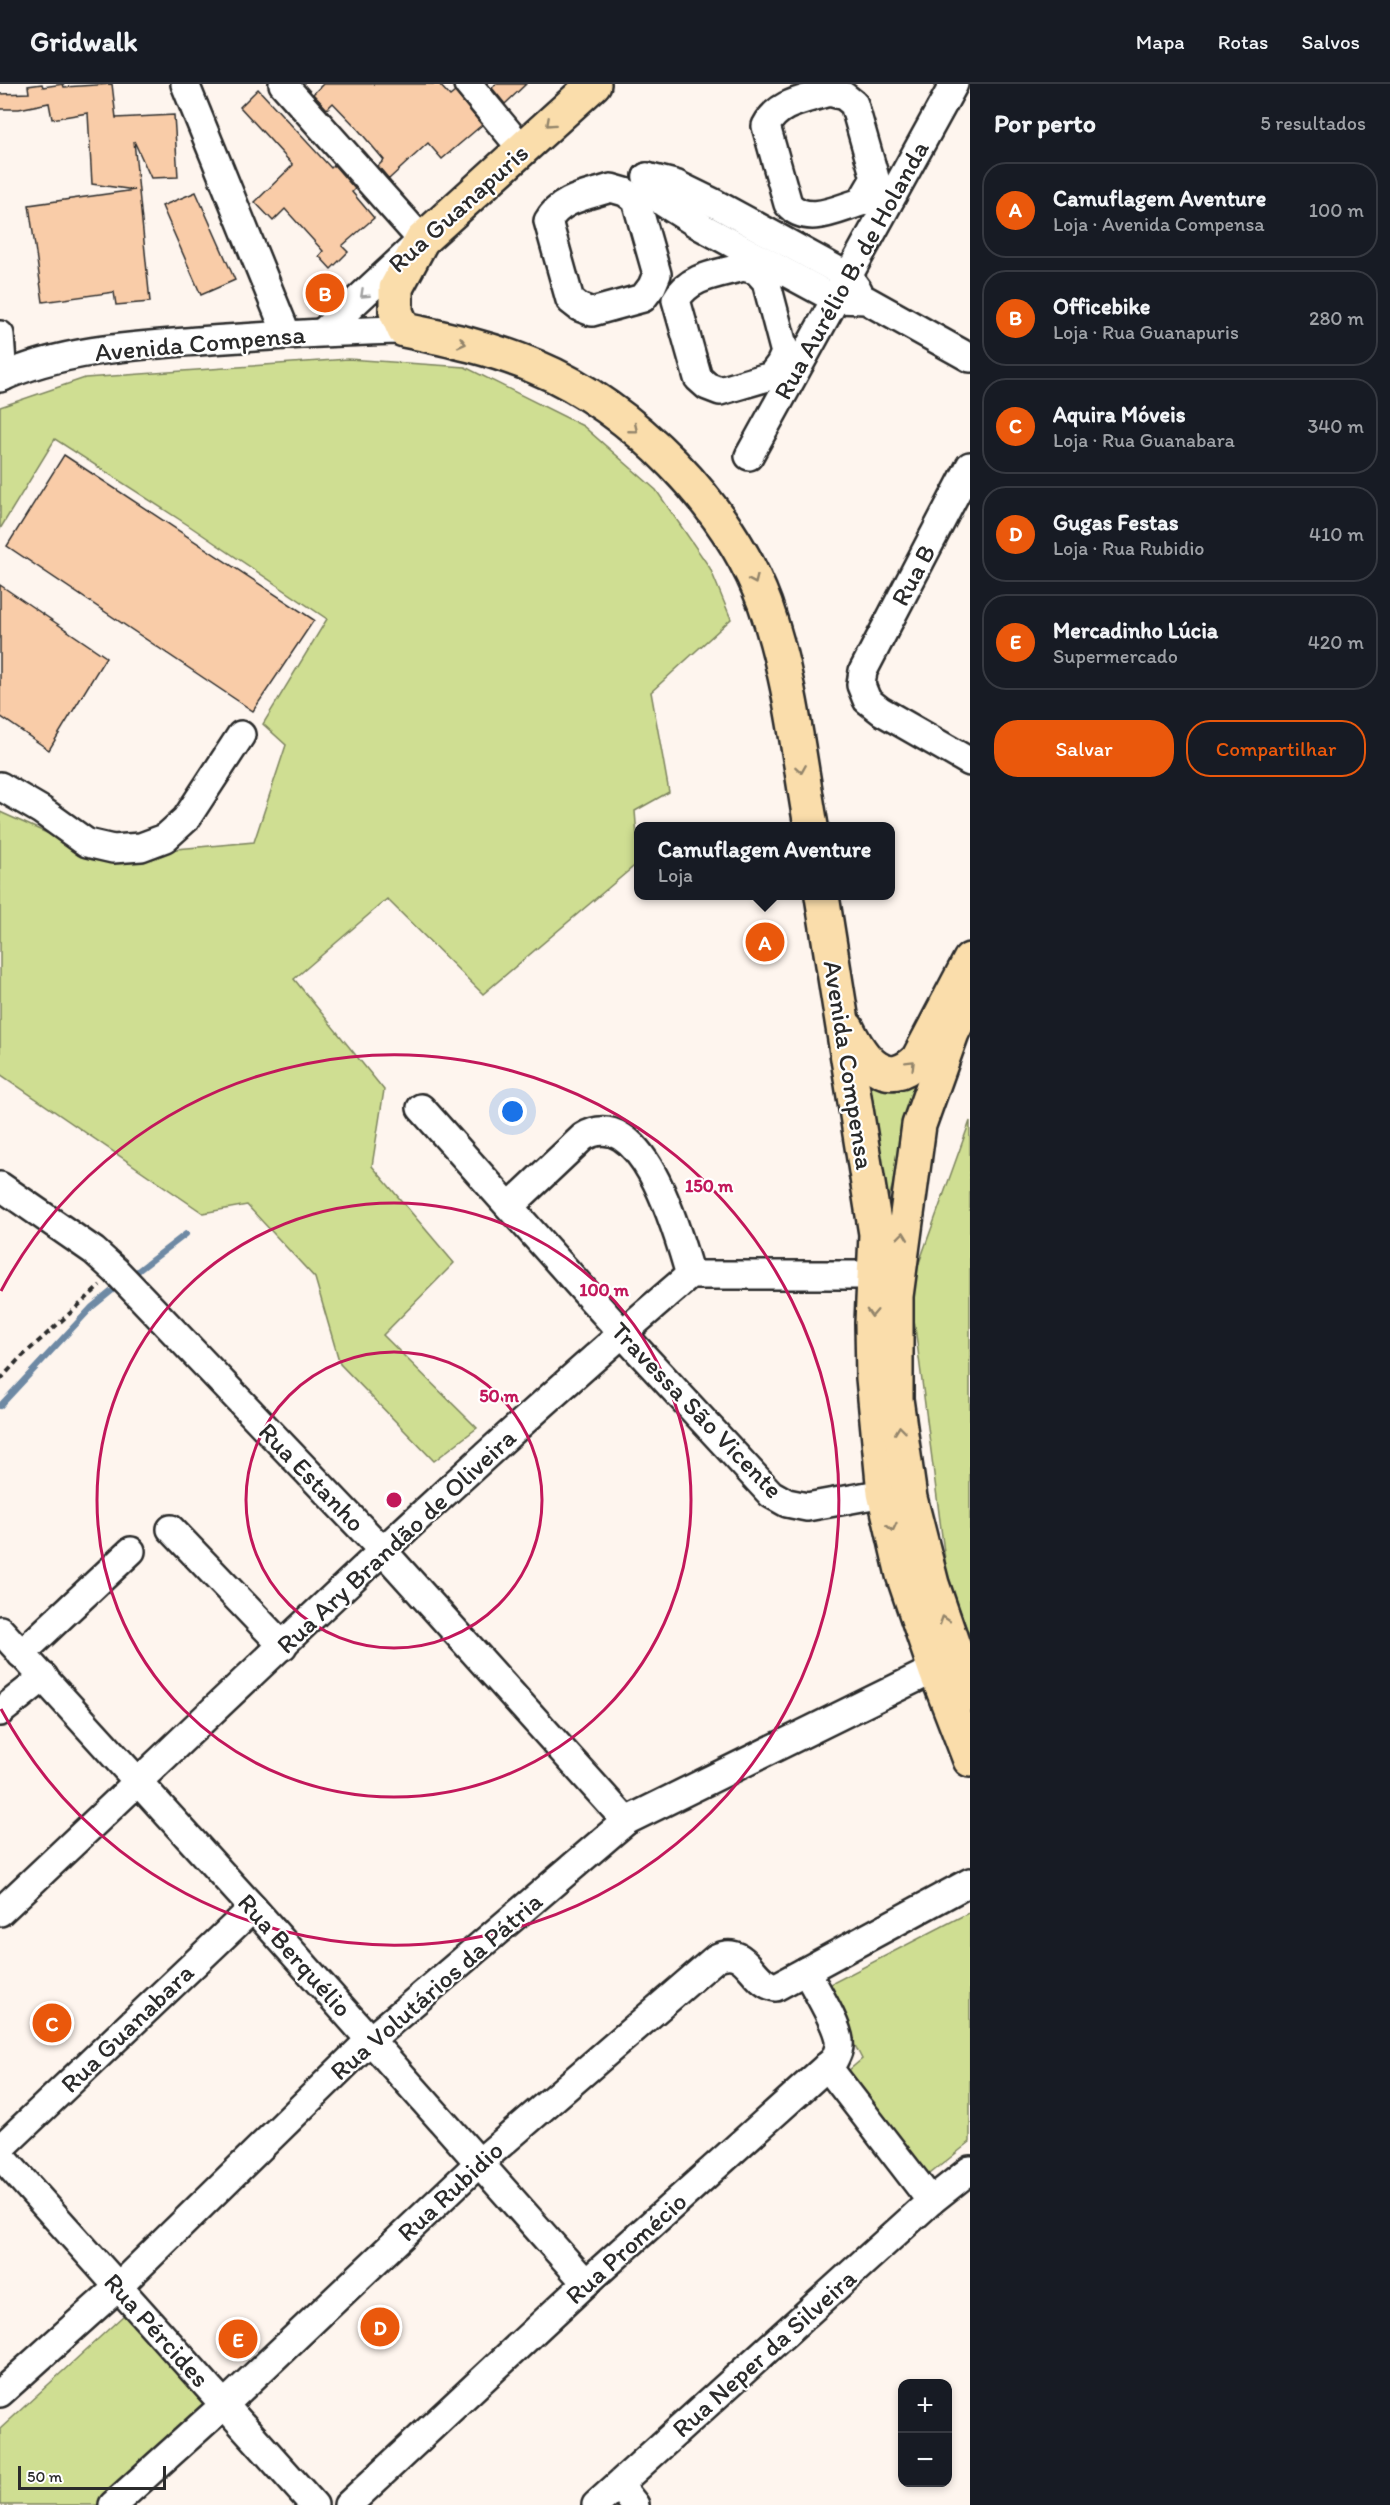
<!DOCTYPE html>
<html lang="pt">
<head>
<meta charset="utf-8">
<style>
  body { margin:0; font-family:Itim,sans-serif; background:#20242c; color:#f1f3f6 }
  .controls { position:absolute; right:18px; bottom:18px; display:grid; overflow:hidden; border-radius:12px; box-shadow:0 3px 9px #0003 }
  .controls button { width:54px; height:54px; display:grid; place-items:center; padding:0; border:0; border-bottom:2px solid #363941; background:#171b24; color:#f1f3f6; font:30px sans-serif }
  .scale { position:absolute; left:18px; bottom:15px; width:148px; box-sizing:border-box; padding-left:6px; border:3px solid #2b2b2b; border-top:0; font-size:16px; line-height:21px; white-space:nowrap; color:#2b2b2b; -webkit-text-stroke:4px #fff; paint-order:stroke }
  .you { position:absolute; left:513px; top:1028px; width:21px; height:21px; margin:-15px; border:4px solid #fff; border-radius:50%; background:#1a73e8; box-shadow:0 0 0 9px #1a73e833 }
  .badge { display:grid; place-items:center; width:39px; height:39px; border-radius:50%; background:#ea580c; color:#fff; font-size:20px; font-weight:700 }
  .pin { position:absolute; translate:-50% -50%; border:3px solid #fff; box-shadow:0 2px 6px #0006 }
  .popup { position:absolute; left:634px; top:738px; width:261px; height:78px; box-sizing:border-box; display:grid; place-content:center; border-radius:12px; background:#171b24; filter:drop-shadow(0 2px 4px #0005); font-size:20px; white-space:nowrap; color:#9ea1a6 }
  .popup b { font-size:22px; color:#f1f3f6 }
  .popup::after { content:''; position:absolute; left:50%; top:100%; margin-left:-12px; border:12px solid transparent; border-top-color:#171b24 }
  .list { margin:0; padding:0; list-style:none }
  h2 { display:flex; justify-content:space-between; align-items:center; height:78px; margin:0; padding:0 24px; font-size:26px }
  h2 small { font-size:20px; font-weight:400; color:#9ea1a6 }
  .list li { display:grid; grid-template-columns:39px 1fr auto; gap:18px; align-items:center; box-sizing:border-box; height:96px; margin:0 12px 12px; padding:0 12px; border:2px solid #363941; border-radius:24px }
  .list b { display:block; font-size:22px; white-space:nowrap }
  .list p { margin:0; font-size:20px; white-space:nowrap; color:#9ea1a6 }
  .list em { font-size:20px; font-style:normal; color:#9ea1a6 }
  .actions { display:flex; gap:12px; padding:18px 24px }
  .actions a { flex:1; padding:14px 0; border:2px solid #ea580c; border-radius:24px; text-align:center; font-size:21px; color:#ea580c }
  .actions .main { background:#ea580c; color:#fff }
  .map { position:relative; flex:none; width:970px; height:2421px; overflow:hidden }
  header { display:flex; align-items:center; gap:36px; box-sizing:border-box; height:84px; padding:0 30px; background:#171b24; border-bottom:2px solid #363941 }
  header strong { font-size:28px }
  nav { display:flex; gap:33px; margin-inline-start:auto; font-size:21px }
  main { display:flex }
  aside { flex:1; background:#171b24 }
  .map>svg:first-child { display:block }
</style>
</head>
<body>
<header>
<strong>Gridwalk</strong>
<nav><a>Mapa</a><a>Rotas</a><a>Salvos</a></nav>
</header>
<main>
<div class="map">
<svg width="970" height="2421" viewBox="0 0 970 2421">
  <rect width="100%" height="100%" fill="#fef5ee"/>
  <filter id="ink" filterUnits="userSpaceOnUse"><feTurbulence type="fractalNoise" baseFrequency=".0167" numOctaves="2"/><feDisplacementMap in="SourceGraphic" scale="12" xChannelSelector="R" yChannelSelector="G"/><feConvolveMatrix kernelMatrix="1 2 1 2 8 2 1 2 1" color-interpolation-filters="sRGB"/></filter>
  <g filter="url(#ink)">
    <g fill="#cfde92" stroke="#7d845e" stroke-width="1.5">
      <path d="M348,275L465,283L583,342L656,406L710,484L731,535L651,608L669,708L635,727L639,778L483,910L387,815L294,895L384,1006L372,1082L454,1179L383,1251L477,1344L434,1377L340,1280L315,1194L247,1121L203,1129L0,990V728L98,772L254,758L286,661L263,640L327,535L188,441L55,355L0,445V323L85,294Z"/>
      <path d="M950,931L882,1133L859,978L882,996Z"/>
      <path d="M970,1037V1553L947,1491L910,1204Z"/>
      <path d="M970,1828V2058L921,2097L835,1998L862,1975L825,1903Z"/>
      <path d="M124,2231L210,2327L107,2421H0V2345Z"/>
    </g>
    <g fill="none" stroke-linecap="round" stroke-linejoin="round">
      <g stroke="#6e89a4" stroke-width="6">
        <path d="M130,1193L186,1150"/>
        <path d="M0,1322L92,1223L119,1201"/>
      </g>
    </g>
    <g fill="#f9cca8" stroke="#2b2b2b" stroke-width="1.5">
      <path d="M42,0L43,3L63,0L64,3L112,0L116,34L174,31L178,93L151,94L134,57L150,218L116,221L114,208L43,218L29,121L135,106L92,100L88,29L52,35L49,19L19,25H0V10L29,9L28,2Z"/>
      <path d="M323,0H439L450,12L455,8L482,41L442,75L428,59L389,95L378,82L384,76L356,43L333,19L327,25L313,10Z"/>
      <path d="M496,0H526L505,20L492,4Z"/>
      <path d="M258,5L331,84L334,81L355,105L352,108L374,134L342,162L348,168L331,185L319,172L323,167L285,125L273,137L255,118L293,81L240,23Z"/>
      <path d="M196,108L235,196L201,211L162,122Z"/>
      <path d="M64,371L314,536L253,627L7,462Z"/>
      <path d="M0,501L106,573L49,666L0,632Z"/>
    </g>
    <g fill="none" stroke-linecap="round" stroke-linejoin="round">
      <g stroke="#2b2b2b" stroke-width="32">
        <g id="minor">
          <path d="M185,0L287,251"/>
          <path d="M283,0L422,156L323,248"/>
          <path d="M468,0L522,65"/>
          <path d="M829,8L844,12L854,20L875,94L861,118C837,125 807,142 788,120L766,42C778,18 805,16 829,8Z"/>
          <path d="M647,93L664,119L702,143L835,215L866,216L970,274"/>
          <path d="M647,93L675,100L716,120L848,192L858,206"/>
          <path d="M611,104L625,108L636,116L657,190L652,202L643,214L592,228L579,223L570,216L548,137C561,114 587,112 611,104Z"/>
          <path d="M743,183L756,186L766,197L785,269L780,280L771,292L720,307L707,302L698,294L676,216C689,192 718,190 743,183Z"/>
          <path d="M0,251L3,293L0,292"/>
          <path d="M0,294C62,266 131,262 198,257C267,252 335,247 404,246"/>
          <path d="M749,372L954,0"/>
          <path d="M970,382L863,587L861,601L867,616L881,627L970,678"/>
          <path d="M0,702L41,726L87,759L113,765L141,763L165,754L186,735L241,651"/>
          <path d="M421,1024L622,1249L771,1410L787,1419L807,1423L884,1409"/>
          <path d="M0,1102L94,1167L116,1187L383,1467L626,1737"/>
          <path d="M510,1122L583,1053C643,1017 679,1154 690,1191"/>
          <path d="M171,1445L283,1562"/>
          <path d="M0,1546L253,1824L586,2199"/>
          <path d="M21,1570L131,1467"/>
          <path d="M0,1628L44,1593"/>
          <path d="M0,1828C228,1614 452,1394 690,1191H873"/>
          <path d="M827,1982L931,2117"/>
          <path d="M0,2065L253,1824"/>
          <path d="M0,2071L314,2421"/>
          <path d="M0,2309L118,2203L370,1956L626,1737L935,1585"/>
          <path d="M619,2401L635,2421"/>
          <path d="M113,2421L224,2321L480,2078L716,1874C748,1859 751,1900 776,1903L970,1798"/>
          <path d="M348,2421L586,2199L834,1976C837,1970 840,1964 839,1957C838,1941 815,1904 806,1887"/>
          <path d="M596,2421L931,2117L970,2086"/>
        </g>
      </g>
      <g stroke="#2b2b2b" stroke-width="38">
        <g id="major">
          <path d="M594,0L422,156L396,204V228L404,246C449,255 494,265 536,283C632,323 729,422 765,520C790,591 798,668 811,742"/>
          <path d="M822,812L876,1150L872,1239L873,1294L884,1409L903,1491L935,1585L970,1676"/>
          <path d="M970,912L952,949L919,1041L896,1212V1315L910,1414L932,1500L970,1611"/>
          <path d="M847,944C862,975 886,1008 918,975L970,876"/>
        </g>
      </g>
      <path stroke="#2b2b2b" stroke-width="4" stroke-dasharray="6 4.5" stroke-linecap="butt" d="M0,1296L18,1276L100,1202"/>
      <use href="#minor" stroke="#fff" stroke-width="27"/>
      <use href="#major" stroke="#faddab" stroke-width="33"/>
    </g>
    <defs><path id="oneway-chevron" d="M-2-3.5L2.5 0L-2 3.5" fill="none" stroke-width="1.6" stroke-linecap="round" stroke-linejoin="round" transform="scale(1.5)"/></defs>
    <g stroke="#92846b">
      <use href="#oneway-chevron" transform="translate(550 39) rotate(138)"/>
      <use href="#oneway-chevron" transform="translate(462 259) rotate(15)"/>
      <use href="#oneway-chevron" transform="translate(634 345) rotate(39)"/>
      <use href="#oneway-chevron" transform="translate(754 496) rotate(66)"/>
      <use href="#oneway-chevron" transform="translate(801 685) rotate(81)"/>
      <use href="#oneway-chevron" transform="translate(911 980) rotate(-45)"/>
      <use href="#oneway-chevron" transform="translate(903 1152) rotate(-83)"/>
      <use href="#oneway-chevron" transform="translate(872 1229) rotate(92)"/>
      <use href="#oneway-chevron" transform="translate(900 1346) rotate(-97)"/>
      <use href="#oneway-chevron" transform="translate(892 1443) rotate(77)"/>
      <use href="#oneway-chevron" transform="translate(944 1536) rotate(-108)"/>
    </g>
    <use stroke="#a0a0a0" href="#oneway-chevron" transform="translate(364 210) rotate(137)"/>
  </g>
  <g fill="none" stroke="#c2185b" stroke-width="3">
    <circle cx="394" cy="1416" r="148"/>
    <circle cx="394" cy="1416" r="297"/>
    <path d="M1 1207A445 445 0 1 1 1 1625"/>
  </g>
  <g text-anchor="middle" stroke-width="4.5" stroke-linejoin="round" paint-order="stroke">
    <g font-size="26" fill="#2b2b2b" stroke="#fff">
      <text transform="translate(458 124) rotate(-42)" y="9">Rua Guanapuris</text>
      <text transform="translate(851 186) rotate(-61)" y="9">Rua Aurélio B. de Holanda</text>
      <text transform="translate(200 259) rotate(-5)" y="9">Avenida Compensa</text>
      <text transform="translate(913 491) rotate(-62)" y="9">Rua B</text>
      <text transform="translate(849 981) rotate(81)" y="9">Avenida Compensa</text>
      <text transform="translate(697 1326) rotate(46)" y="9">Travessa São Vicente</text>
      <text transform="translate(312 1393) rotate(46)" y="9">Rua Estanho</text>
      <text transform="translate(396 1457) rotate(-43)" y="9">Rua Ary Brandão de Oliveira</text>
      <text transform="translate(295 1871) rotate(48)" y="9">Rua Berquélio</text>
      <text transform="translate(436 1902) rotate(-41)" y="9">Rua Volutários da Pátria</text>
      <text transform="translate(127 1944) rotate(-44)" y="9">Rua Guanabara</text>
      <text transform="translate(450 2107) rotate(-43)" y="9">Rua Rubidio</text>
      <text transform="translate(626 2164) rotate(-42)" y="9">Rua Promécio</text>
      <text transform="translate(157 2246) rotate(48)" y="9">Rua Pércides</text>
      <text transform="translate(764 2269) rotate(-42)" y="9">Rua Neper da Silveira</text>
    </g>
  </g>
  <circle cx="394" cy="1416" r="9" fill="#c2185b" stroke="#fff" stroke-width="3"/>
  <g font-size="18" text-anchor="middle" font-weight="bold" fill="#c2185b" stroke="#fff" stroke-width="4.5" stroke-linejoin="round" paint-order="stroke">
    <text x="709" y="1108">150 m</text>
    <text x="604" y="1212">100 m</text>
    <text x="499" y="1318">50 m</text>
  </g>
</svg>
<div class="controls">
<button>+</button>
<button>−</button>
</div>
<div class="scale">50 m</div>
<div class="you"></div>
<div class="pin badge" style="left:765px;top:858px">A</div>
<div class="popup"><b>Camuflagem Aventure</b>Loja</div>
<div class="pin badge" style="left:325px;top:209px">B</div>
<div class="pin badge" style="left:52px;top:1939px">C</div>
<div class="pin badge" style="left:380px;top:2243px">D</div>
<div class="pin badge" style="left:238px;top:2255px">E</div>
</div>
<aside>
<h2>Por perto<small>5 resultados</small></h2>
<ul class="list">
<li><span class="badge">A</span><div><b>Camuflagem Aventure</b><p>Loja · Avenida Compensa</p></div><em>100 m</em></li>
<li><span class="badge">B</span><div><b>Officebike</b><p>Loja · Rua Guanapuris</p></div><em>280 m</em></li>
<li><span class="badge">C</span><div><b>Aquira Móveis</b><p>Loja · Rua Guanabara</p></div><em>340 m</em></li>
<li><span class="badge">D</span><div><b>Gugas Festas</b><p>Loja · Rua Rubidio</p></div><em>410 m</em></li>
<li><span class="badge">E</span><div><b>Mercadinho Lúcia</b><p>Supermercado</p></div><em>420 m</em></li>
</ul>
<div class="actions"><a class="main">Salvar</a><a>Compartilhar</a></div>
</aside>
</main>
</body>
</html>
